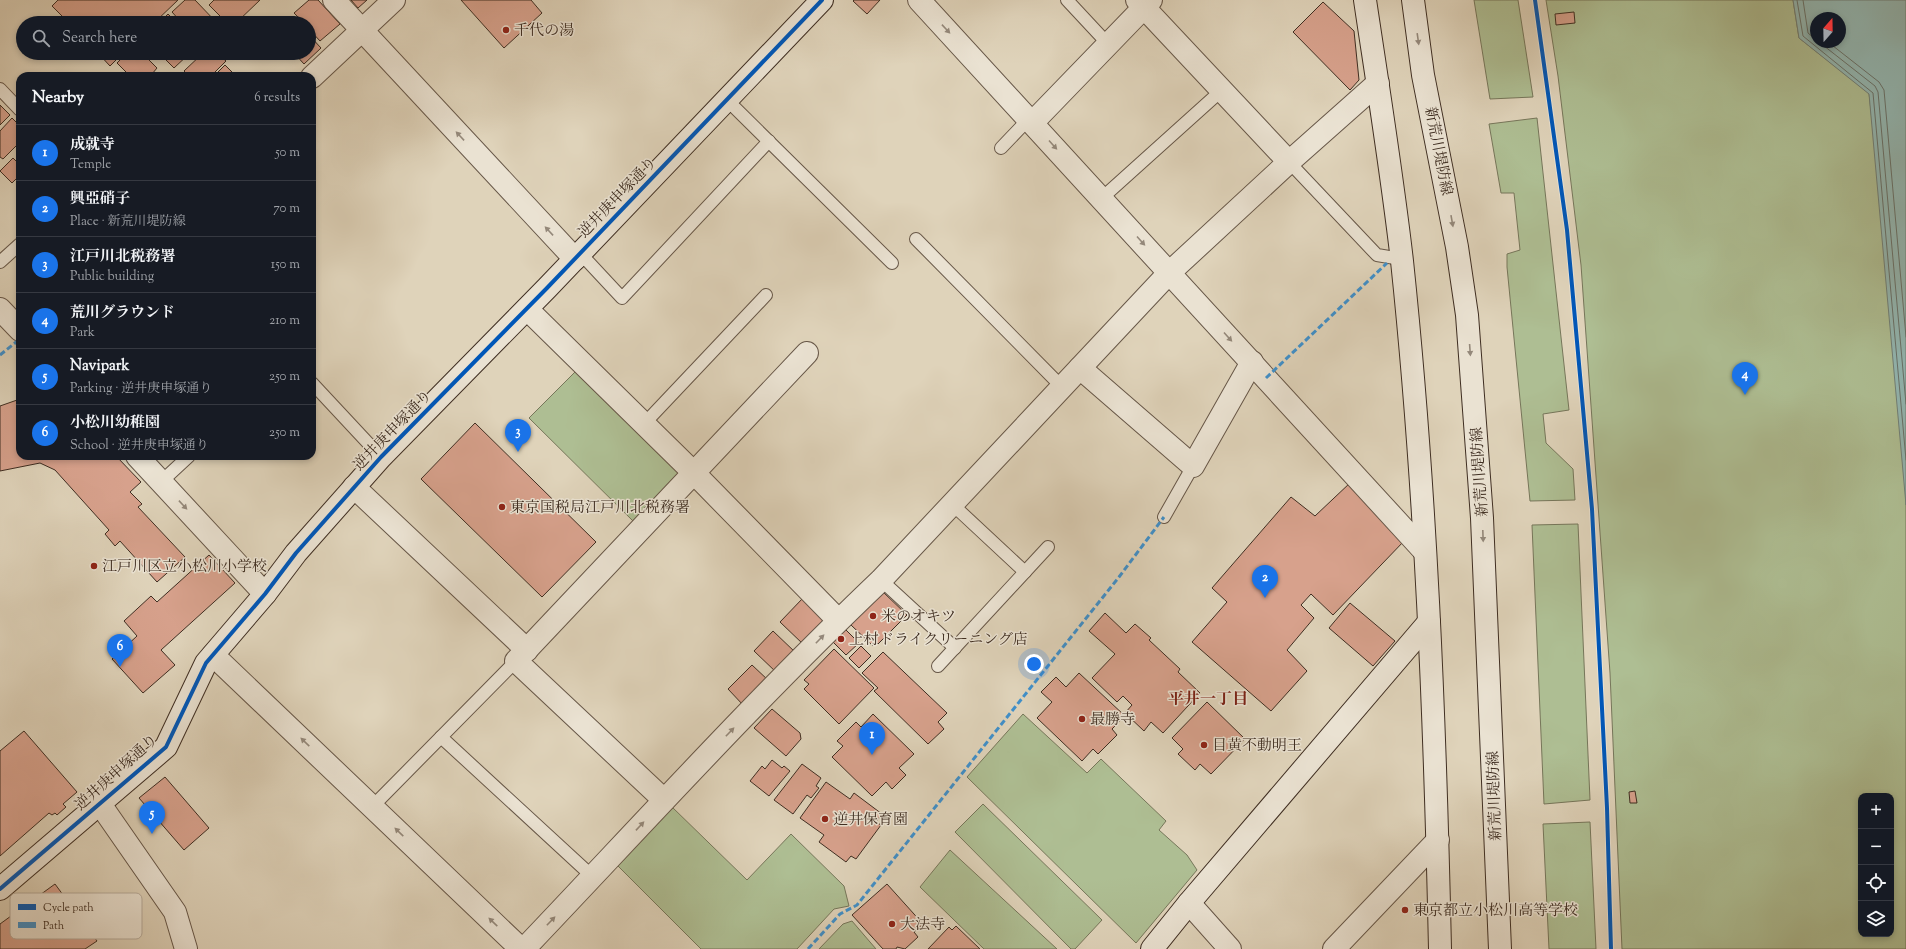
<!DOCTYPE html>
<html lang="en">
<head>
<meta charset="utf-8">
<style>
  body { margin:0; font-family:"Sorts Mill Goudy","Noto Serif JP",serif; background:#242831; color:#f1f3f6 }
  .controls { position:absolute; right:12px; bottom:12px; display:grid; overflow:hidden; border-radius:8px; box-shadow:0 2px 6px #0003 }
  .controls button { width:36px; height:36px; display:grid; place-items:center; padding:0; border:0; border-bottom:1px solid #363941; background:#171b24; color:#f1f3f6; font:20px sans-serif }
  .compass { position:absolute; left:1810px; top:12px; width:36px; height:36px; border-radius:50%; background:#171b24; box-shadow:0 2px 6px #0003; rotate:20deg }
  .you { position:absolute; left:1034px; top:664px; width:14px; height:14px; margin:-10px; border:3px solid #fff; border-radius:50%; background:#1a73e8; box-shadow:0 0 0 6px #1a73e833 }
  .badge { display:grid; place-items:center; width:26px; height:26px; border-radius:50%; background:#1a73e8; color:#fff; font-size:13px; font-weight:700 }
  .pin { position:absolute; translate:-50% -33px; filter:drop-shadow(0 1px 2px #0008) }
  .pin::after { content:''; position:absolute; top:21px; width:14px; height:12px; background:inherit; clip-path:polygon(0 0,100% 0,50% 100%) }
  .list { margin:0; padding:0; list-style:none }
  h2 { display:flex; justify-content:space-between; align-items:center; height:52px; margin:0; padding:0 16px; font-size:17px }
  h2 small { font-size:13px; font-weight:400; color:#9ea1a6 }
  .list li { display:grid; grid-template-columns:26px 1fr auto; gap:12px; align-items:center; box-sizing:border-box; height:56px; padding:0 16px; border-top:1px solid #363941 }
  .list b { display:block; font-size:15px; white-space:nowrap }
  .list p { margin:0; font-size:13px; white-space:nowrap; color:#9ea1a6 }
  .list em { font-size:13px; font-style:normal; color:#9ea1a6 }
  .icon { flex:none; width:22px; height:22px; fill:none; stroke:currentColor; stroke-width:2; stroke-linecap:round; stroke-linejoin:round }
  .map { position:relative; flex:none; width:1906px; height:949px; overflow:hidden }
  .search { position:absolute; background:#171b24; box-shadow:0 2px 6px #0003; left:16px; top:16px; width:300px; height:44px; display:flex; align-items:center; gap:10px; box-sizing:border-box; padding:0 14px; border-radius:22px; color:#9ea1a6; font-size:15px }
  .panel { position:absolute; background:#171b24; box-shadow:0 2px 6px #0003; left:16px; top:72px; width:300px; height:388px; border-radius:12px }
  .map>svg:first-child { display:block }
</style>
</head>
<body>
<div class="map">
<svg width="1906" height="949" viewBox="0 0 1906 949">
  <rect width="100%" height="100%" fill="#dfd3ba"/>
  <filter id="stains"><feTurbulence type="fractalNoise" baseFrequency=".005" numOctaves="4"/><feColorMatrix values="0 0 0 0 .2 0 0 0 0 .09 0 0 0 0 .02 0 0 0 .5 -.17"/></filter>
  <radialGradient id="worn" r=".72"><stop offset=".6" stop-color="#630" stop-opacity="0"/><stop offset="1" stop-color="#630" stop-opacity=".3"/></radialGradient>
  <g fill="#aebe93" stroke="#76765a" fill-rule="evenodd">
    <path d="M1474,0H1518L1533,97L1490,99Z"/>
    <path d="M1546,0H1793L1799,38L1869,93L1891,292L1906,499V949H1622L1610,673L1581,265L1558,76ZM1861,796H1891V934H1861Z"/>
    <path d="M1537,118L1569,410L1543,414L1546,443L1573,469L1575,500L1530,501L1507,267V254L1520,250L1514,193H1501L1489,124Z"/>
    <path d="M579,368L684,473L635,523L529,418Z"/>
    <path d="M1578,524L1590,800L1544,804L1532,525Z"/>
    <path d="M1023,714L1087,773L1101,759L1166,821L1159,830L1187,855L1197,870L1136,943L967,777Z"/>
    <path d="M983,804L1102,920L1075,949H1071L955,832Z"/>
    <path d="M671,806L747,880L791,834L844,886L849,906L834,909L797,949H701L617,865Z"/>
    <path d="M1590,822L1596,949H1549L1543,824Z"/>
    <path d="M950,850L1057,949H984L920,887Z"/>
    <path d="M852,921L876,949H819L843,924Z"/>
  </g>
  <path fill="#93b7b2" stroke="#718078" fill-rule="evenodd" d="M1793,0H1906V505L1869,94L1799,38ZM1816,18H1840V42H1816Z"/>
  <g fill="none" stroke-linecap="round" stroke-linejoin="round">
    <g stroke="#69726a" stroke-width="1">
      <path d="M1797,0L1803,36L1873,93L1906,460"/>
      <path d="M1803,0L1808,33L1816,40"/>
      <path d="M1819,42L1875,86L1878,92L1906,404"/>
      <path d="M1828,42L1879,82L1884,90L1906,337"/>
    </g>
  </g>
  <g fill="#d7a18c" stroke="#3f2e22">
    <path d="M58,0H178L154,23H69L52,6Z"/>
    <path d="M185,0H195L217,23L181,22L172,12Z"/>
    <path d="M214,0H260L236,23H234L228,16L224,20L209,5Z"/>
    <path d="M309,0H318L340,24L320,41L309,29V23H304L294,13Z"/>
    <path d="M351,0H367L358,8Z"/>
    <path d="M461,0H531L542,13L504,48Z"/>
    <path d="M854,0H880L867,14L853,1Z"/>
    <path d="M1323,2L1354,31L1359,80L1350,90L1293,32Z"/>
    <path d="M1574,12L1575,23L1556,25L1555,14Z"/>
    <path d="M168,14L177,23H159Z"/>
    <path d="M309,35L321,48L304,64L294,53H309Z"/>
    <path d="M98,53H123L110,66Z"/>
    <path d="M127,53H142L157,68L152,74L155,76H130L117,63Z"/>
    <path d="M159,53H190L174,68Z"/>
    <path d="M203,53H217L226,61L211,76L207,73L204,76H189L184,71Z"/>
    <path d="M225,65L236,76H214Z"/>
    <path d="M0,105L10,115L0,125Z"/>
    <path d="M12,118L20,126V142L3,159L0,157V131Z"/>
    <path d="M13,158L20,165V175L12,183L0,171Z"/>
    <path d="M20,399V456H116L141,482L130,492L142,504L138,507L185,557L157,582L120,541L115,546L105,534L109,530L55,470L40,463L0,471V406Z"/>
    <path d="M475,423L596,542L542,597L421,479Z"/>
    <path d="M1351,482L1405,540L1333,615L1311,594L1301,605L1314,618L1287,650L1307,671L1271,711L1192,642L1227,602L1212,588L1291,497L1315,516Z"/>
    <path d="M209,555L235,583L161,650L175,665L143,693L112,659L137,636L124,621L151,596L157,602Z"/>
    <path d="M881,590L907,615L878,644L876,642L873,646L851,625L854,622L852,620Z"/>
    <path d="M803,598L827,621L804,645L780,622Z"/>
    <path d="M1350,603L1395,641L1373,666L1329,628Z"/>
    <path d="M1105,613L1126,633L1135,624L1151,638L1149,640L1180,669L1178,672L1200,693L1163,733L1151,722L1144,731L1125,713L1132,705L1123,696L1117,702L1092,678L1115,654L1089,631Z"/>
    <path d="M845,629L859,643L846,655L832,641Z"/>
    <path d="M773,631L796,653L777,673L754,651Z"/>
    <path d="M861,646L871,656L859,668L849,658Z"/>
    <path d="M834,649L874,688L839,724L804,689L809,684L804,680Z"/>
    <path d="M883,652L947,713L938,722L944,729L928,744L874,691L878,688L862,673Z"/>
    <path d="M752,665L769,681L744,706L728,689Z"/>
    <path d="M1079,673L1125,716L1112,729L1117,735L1098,754L1093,749L1082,761L1037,718L1052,702L1041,692L1056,677L1066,687Z"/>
    <path d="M1207,702L1245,739L1211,774L1200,764L1195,770L1178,754L1183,749L1172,738Z"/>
    <path d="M772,709L800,733L801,739L786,756L754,728Z"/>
    <path d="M873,714L914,754L899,768L906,775L892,789L886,782L872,796L832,757L843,746L837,741L856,722L861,727Z"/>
    <path d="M24,731L77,792L63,804L66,807L57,815L55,813L52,815L49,813L0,856V751Z"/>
    <path d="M772,760L782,768L784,766L790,771L769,796L750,781L762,766L765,769Z"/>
    <path d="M802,764L821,778L816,786L819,788L811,798L807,795L793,814L774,800Z"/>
    <path d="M165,777L209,828L184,850L139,798Z"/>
    <path d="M826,782L850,799L854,793L882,814L876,822L881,825L856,859L851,856L846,862L819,842L824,835L800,818Z"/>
    <path d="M1635,791L1637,803H1630L1629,792Z"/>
    <path d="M55,884L97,941L85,949H0V924Z"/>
    <path d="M887,884L923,924L914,932L918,937L905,949L897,947L896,949H883L852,915Z"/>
    <path d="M956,926L980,949H928L949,927L952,930Z"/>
  </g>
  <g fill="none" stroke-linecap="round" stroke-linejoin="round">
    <g stroke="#675748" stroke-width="14">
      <g id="lane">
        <path d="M1067,0L1108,44"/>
        <path d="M0,89L20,110"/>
        <path d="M727,100L892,263"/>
        <path d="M1001,148L1022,126L1033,122"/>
        <path d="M1289,162L1377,255L1401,259"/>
        <path d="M1102,198L1222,90"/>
        <path d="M916,239L1062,387"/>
        <path d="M580,253L622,298L769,141"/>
        <path d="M0,262L20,244"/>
        <path d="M312,383L381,457"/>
        <path d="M644,424L766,295"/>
        <path d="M161,482L189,456"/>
        <path d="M952,504L1025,572"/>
        <path d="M1164,517L1193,466"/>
        <path d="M881,580L955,648"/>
        <path d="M938,666L1048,547"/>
        <path d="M441,737L593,877"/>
        <path d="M372,807L516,661"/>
      </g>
    </g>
    <g stroke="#675748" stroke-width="24">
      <g id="street">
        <path d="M334,0L575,259"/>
        <path d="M919,0L1425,552"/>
        <path d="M1137,0L1289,162"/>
        <path d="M312,77L394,0"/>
        <path d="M1033,122L1151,0"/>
        <path d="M0,309L20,330"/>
        <path d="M527,309L694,473L838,620"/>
        <path d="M1080,368L1193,466L1252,362"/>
        <path d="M137,456L265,594"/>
        <path d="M354,487L527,650"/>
        <path d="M213,655L521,949"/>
        <path d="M664,800L516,661L807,353"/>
        <path d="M100,804L175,912L186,949"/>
        <path d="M1189,903L1230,949"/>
        <path d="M524,949C642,825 757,698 881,580L1169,273L1289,162L1378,83"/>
        <path d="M1334,949L1438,840"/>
      </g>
    </g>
    <g stroke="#3f2e22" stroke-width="24">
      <g id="secondary">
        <path d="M1365,0C1378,87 1392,174 1402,261C1426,489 1435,719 1440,949"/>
        <path d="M1413,0L1423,75L1457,247L1467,315L1482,518L1500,949"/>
        <path d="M0,889L166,747L206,663L265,594L296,553L381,457L547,288L822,0"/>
        <path d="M1152,949L1189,903L1429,622"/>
      </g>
    </g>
    <use href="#lane" stroke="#eae2d2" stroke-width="12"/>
    <use href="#street" stroke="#eae2d2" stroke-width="22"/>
    <use href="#secondary" stroke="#eae2d2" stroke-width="22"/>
    <g stroke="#3f90cb" stroke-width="3" stroke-dasharray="6 3" stroke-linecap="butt">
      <path d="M0,355L20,339"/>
      <path d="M1266,378L1387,263"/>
      <path d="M808,949L840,914L857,905L1119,577L1164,517"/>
    </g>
    <g stroke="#eae2d2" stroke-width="6">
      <g id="cycleway">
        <path d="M1535,0L1567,230L1592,509L1607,808L1611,949"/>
        <path d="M0,889L166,747L206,663L265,594L296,553L381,457L547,288L822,0"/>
      </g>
    </g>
    <use href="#cycleway" stroke="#0057b8" stroke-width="4"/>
  </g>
  <defs><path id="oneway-solid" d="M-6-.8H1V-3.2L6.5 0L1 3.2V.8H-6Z"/></defs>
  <g fill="#94887a">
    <use href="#oneway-solid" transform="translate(946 29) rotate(47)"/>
    <use href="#oneway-solid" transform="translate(1418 39) rotate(82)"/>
    <use href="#oneway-solid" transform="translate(460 136) rotate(-133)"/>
    <use href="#oneway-solid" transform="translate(1053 145) rotate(48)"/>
    <use href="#oneway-solid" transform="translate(1452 221) rotate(80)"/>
    <use href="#oneway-solid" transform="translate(549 231) rotate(-133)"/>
    <use href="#oneway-solid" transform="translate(1141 241) rotate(48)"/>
    <use href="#oneway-solid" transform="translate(1228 337) rotate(48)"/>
    <use href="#oneway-solid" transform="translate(1470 350) rotate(86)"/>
    <use href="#oneway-solid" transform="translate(183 505) rotate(47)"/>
    <use href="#oneway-solid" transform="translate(1483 536) rotate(88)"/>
    <use href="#oneway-solid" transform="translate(820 639) rotate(-46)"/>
    <use href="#oneway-solid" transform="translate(730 732) rotate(-46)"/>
    <use href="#oneway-solid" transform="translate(305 742) rotate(-136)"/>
    <use href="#oneway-solid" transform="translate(640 826) rotate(-47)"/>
    <use href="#oneway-solid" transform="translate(399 832) rotate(-136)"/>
    <use href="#oneway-solid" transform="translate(551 921) rotate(-46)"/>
    <use href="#oneway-solid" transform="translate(493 922) rotate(-136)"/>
  </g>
  <g fill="#8f2418" stroke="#eae2d2" stroke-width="1.5">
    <circle cx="506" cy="30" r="4"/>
    <circle cx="502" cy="507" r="4"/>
    <circle cx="94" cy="566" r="4"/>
    <circle cx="873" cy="616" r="4"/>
    <circle cx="841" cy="639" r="4"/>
    <circle cx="1082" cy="719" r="4"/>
    <circle cx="1204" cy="745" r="4"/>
    <circle cx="825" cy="819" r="4"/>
    <circle cx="1405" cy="910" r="4"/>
    <circle cx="892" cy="924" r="4"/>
  </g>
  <g text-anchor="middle" stroke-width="3" stroke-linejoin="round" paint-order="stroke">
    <g font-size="15" fill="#3f2e22" stroke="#eae2d2" text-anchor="start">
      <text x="514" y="35">千代の湯</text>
      <text x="510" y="512">東京国税局江戸川北税務署</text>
      <text x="102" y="571">江戸川区立小松川小学校</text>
      <text x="881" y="621">米のオキツ</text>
      <text x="849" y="644">上村ドライクリーニング店</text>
      <text x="1090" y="724">最勝寺</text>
      <text x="1212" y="750">目黄不動明王</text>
      <text x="833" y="824">逆井保育園</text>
      <text x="1413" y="915">東京都立小松川高等学校</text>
      <text x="900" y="929">大法寺</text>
    </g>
    <g font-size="15" fill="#3f2e22" stroke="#eae2d2">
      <text transform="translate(1439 151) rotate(79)" y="5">新荒川堤防線</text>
      <text transform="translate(617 197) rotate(-46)" y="5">逆井庚申塚通り</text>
      <text transform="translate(392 430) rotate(-46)" y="5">逆井庚申塚通り</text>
      <text transform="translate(1479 472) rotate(-94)" y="5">新荒川堤防線</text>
      <text transform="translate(116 772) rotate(-42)" y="5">逆井庚申塚通り</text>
      <text transform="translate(1494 796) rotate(-92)" y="5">新荒川堤防線</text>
    </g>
    <g font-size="16" font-weight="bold" fill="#7a1f14" stroke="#eae2d2">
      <text x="1208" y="704">平井一丁目</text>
    </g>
  </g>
  <rect x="10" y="893" width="132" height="46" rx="6" fill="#eae2d2" stroke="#b7ac9d" stroke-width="1"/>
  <rect x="18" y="904" width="18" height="6" fill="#0057b8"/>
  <rect x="18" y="922" width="18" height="6" fill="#3f90cb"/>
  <g font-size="11" fill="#3f2e22">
    <text x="43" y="911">Cycle path</text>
    <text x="43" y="929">Path</text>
  </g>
  <rect width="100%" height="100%" filter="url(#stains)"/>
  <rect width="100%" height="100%" fill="url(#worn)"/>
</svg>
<div class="controls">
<button>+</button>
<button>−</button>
<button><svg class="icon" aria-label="locate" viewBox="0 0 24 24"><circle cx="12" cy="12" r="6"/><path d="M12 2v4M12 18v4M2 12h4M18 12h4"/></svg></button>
<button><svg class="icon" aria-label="layers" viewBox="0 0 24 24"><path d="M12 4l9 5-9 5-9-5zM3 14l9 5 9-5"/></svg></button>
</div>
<svg class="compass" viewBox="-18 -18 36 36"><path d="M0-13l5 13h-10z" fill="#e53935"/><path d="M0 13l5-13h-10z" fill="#9ea1a6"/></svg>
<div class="you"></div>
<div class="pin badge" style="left:872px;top:755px">1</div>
<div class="pin badge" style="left:1265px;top:598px">2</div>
<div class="pin badge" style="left:518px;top:452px">3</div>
<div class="pin badge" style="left:1745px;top:395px">4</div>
<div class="pin badge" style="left:152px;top:834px">5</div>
<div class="pin badge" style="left:120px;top:667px">6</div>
<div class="search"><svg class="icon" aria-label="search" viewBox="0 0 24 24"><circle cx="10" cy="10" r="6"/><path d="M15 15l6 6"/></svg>Search here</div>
<section class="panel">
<h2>Nearby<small>6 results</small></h2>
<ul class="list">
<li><span class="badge">1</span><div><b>成就寺</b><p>Temple</p></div><em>50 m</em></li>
<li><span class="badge">2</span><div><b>興亞硝子</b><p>Place · 新荒川堤防線</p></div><em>70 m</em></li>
<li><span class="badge">3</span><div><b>江戸川北税務署</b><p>Public building</p></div><em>150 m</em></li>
<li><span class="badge">4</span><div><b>荒川グラウンド</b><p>Park</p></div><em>210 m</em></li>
<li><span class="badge">5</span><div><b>Navipark</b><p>Parking · 逆井庚申塚通り</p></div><em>250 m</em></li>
<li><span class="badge">6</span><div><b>小松川幼稚園</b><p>School · 逆井庚申塚通り</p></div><em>250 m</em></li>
</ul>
</section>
</div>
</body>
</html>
